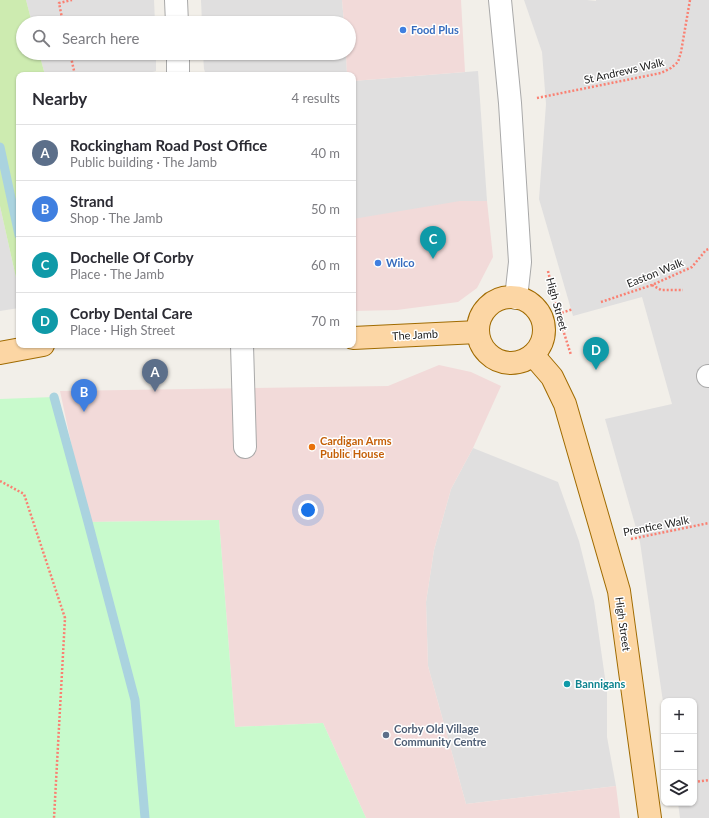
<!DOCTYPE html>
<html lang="en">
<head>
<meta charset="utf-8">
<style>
  body { margin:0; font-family:Lato,sans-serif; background:#f7f7f7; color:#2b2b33 }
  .controls { position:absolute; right:12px; bottom:12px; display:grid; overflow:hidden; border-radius:8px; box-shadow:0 1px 3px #0004 }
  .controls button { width:36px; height:36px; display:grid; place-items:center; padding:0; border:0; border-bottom:1px solid #e1e1e2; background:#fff; color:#2b2b33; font:20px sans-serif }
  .you { position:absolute; left:308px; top:510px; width:14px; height:14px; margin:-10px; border:3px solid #fff; border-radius:50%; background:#1a73e8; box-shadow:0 0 0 6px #1a73e833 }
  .badge { display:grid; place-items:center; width:26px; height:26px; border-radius:50%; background:#d40000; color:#fff; font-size:13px; font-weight:700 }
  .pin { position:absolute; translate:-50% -33px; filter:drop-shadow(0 1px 2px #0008) }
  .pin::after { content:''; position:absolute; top:21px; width:14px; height:12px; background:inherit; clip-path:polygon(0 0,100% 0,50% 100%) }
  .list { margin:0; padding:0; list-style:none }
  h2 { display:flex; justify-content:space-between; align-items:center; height:52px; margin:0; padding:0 16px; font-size:17px }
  h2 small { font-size:13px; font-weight:400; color:#7c7c81 }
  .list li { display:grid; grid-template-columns:26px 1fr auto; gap:12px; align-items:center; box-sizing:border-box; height:56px; padding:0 16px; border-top:1px solid #e1e1e2 }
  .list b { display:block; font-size:15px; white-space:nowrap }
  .list p { margin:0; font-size:13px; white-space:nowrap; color:#7c7c81 }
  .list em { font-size:13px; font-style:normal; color:#7c7c81 }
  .icon { flex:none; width:22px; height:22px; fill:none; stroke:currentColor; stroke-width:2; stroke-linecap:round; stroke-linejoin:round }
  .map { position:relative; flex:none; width:709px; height:818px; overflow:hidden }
  .search { position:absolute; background:#fff; box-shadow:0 1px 3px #0004; left:16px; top:16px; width:340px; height:44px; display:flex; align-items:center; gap:10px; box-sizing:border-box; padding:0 14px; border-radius:22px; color:#7c7c81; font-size:15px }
  .panel { position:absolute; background:#fff; box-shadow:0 1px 3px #0004; left:16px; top:72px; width:340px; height:276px; border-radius:8px }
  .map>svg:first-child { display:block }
</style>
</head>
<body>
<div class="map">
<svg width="709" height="818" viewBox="0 0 709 818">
  <rect width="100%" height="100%" fill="#f2efe9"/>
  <g fill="#e0dfdf">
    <path d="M26,0H154L155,23H32Z"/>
    <path d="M201,0H342L344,23H202Z"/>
    <path d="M524,0H587L596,1V0H709V818H680L678,803H694V701H664V709L640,542L605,419L672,404L642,297L573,316L539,199L546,104L542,52Z"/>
    <path d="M39,53H156V71L142,75H45Z"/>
    <path d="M203,53H346L347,75H206L204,69Z"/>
    <path d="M478,71L487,201L353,220V81Z"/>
    <path d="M0,206L19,291V308L0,311Z"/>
    <path d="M473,448L558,482L579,541L594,601L607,692V737L616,786L466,804L428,666L426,602L434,550L451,489Z"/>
  </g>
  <g fill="#f2dad9">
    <path d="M342,0H461L465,72L353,81V75H347L346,53H349V23H344Z"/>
    <path d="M460,201H487L493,257L477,288L458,302L397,310L353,311V219Z"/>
    <path d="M439,365L471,372L501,386L473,448L451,489L434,550L426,602L428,666L466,804L616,786L620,818H366L323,723L235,727L219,520L88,522L60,391L388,386Z"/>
  </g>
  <path fill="#cdebb0" d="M0,0H26L32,23H23V53H39L45,75H19V291L0,206Z"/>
  <path fill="#c8facc" d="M54,397L88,522L219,520L235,727L323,723L366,818H0V399Z"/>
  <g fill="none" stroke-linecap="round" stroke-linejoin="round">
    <g stroke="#aad3df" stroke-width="9">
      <path d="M0,147L19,235"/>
      <path d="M54,397L88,522L135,700L145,818"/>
    </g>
    <g stroke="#a9a9a9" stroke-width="24">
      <g id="minor">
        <path d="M176,0L177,23"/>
        <path d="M500,0L510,103L520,262L516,298"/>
        <path d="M178,53V75"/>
        <path d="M242,345L245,447"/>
        <path d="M708,376H709"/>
      </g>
    </g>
    <g stroke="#a06b00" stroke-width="24">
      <g id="major">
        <circle cx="511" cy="330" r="33"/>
        <path d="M353,338L478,332"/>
        <path d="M0,353L43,345"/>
        <path d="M533,355L552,377L565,404L619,591L650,818"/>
      </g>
    </g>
    <g stroke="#fa8072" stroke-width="2.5" stroke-dasharray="2 2" stroke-linecap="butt">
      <path d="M63,23L59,3L72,0"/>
      <path d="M70,53L75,75"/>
      <path d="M537,98L661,73L671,68L678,62L681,52L690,0"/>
      <path d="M548,271L558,314L571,355"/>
      <path d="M652,285L661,290H683"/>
      <path d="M601,302L652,285L692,267L706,250L709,249"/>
      <path d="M558,314L573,309"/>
      <path d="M0,481L24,494L65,618L54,818"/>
      <path d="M631,539L709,523"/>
      <path d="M694,782L709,780"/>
    </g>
    <use href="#minor" stroke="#fff" stroke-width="22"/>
    <use href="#major" stroke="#fcd6a4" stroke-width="22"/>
  </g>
  <g fill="#3f7fe0" stroke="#fff" stroke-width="1.5">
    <circle cx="403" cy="30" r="4"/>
    <circle cx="378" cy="263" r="4"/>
  </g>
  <circle fill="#e8710a" stroke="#fff" stroke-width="1.5" cx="312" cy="447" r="4"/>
  <circle fill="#0f9aa8" stroke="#fff" stroke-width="1.5" cx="567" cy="684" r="4"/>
  <circle fill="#5c6f8a" stroke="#fff" stroke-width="1.5" cx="386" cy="735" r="4"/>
  <g text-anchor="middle" stroke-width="3" stroke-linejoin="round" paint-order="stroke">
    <g font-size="11" font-weight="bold" fill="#366cbe" stroke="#fff" text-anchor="start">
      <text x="411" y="34">Food Plus</text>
      <text x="386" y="267">Wilco</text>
    </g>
    <g font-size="11" fill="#222" stroke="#fff">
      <text transform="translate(624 71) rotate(-13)" y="4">St Andrews Walk</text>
      <text transform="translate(655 273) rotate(-22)" y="4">Easton Walk</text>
      <text transform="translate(557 304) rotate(75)" y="4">High Street</text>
      <text transform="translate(415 335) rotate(-3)" y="4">The Jamb</text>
      <text transform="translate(656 526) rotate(-11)" y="4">Prentice Walk</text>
      <text transform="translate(623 624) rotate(82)" y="4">High Street</text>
    </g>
    <g font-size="11" font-weight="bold" fill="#c56008" stroke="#fff" text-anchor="start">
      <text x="320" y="445">Cardigan Arms<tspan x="320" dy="13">Public House</tspan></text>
    </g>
    <g font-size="11" font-weight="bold" fill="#0d838f" stroke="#fff" text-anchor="start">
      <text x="575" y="688">Bannigans</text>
    </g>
    <g font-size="11" font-weight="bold" fill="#4e5e75" stroke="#fff" text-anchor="start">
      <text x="394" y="733">Corby Old Village<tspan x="394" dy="13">Community Centre</tspan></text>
    </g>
  </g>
</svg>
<div class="controls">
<button>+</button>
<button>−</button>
<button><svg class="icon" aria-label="layers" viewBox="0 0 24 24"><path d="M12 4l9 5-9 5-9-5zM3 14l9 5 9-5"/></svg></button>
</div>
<div class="you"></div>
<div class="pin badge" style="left:155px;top:392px;background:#5c6f8a">A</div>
<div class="pin badge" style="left:84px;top:412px;background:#3f7fe0">B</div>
<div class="pin badge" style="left:433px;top:259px;background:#0f9aa8">C</div>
<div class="pin badge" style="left:596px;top:370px;background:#0f9aa8">D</div>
<div class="search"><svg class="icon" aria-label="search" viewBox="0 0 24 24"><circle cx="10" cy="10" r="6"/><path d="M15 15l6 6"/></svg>Search here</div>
<section class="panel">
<h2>Nearby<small>4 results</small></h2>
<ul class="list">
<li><span class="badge" style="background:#5c6f8a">A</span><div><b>Rockingham Road Post Office</b><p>Public building · The Jamb</p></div><em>40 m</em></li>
<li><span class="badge" style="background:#3f7fe0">B</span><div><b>Strand</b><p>Shop · The Jamb</p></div><em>50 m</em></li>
<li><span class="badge" style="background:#0f9aa8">C</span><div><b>Dochelle Of Corby</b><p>Place · The Jamb</p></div><em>60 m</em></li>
<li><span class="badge" style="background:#0f9aa8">D</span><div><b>Corby Dental Care</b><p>Place · High Street</p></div><em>70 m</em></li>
</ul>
</section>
</div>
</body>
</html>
